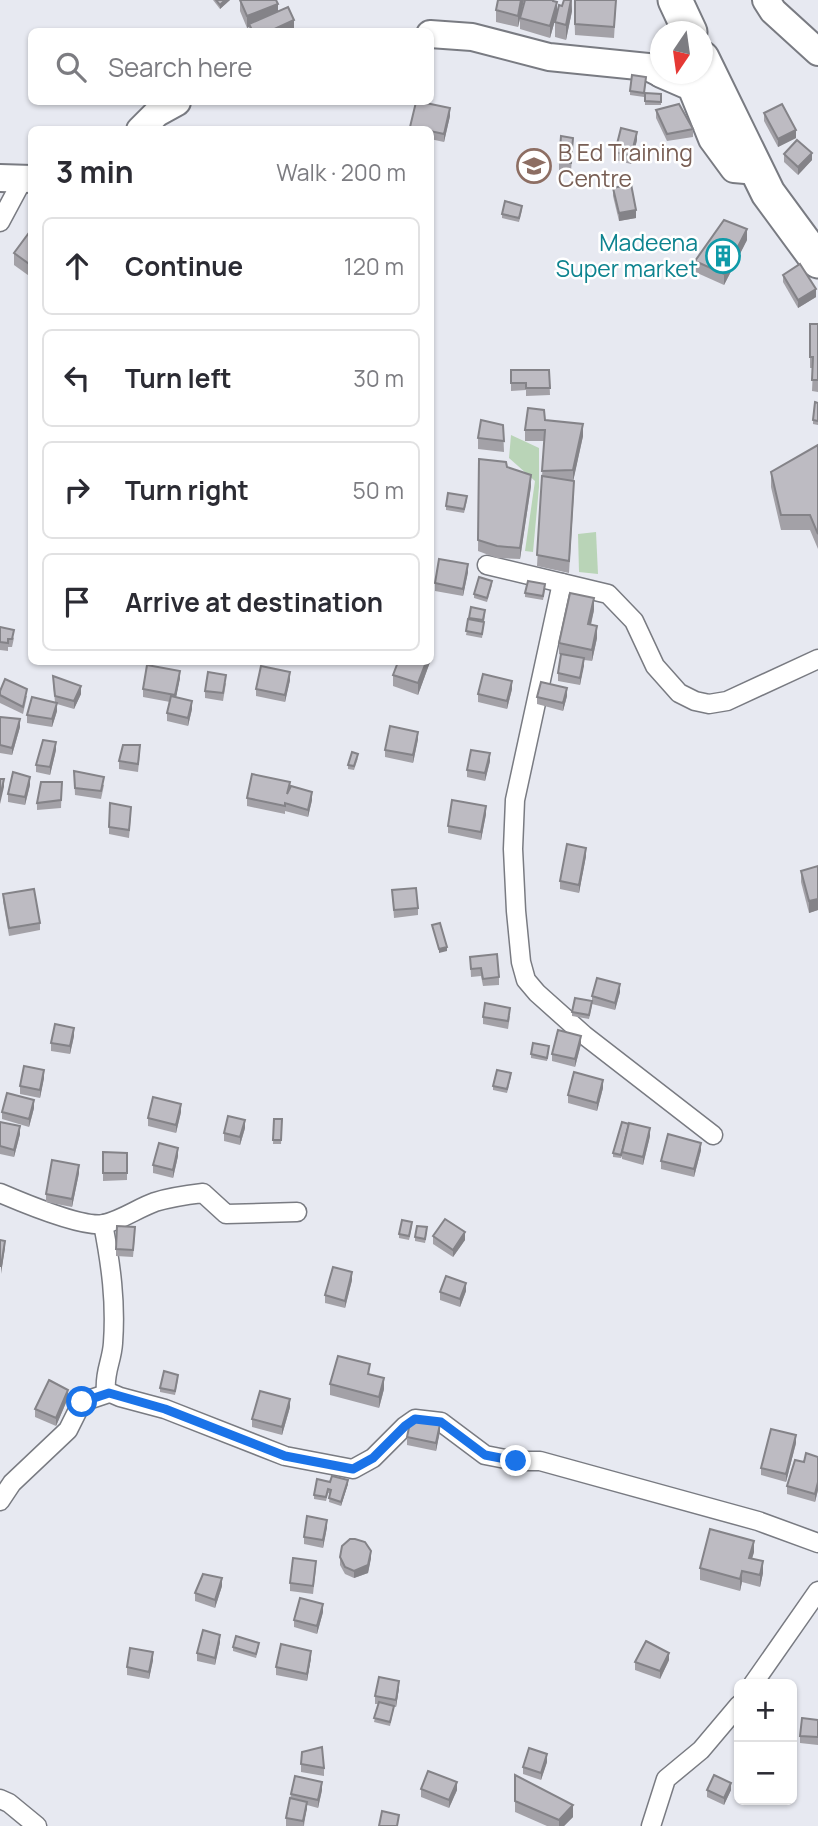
<!DOCTYPE html>
<html lang="en">
<head>
<meta charset="utf-8">
<style>
  body { margin:0; font-family:Manrope,sans-serif; background:#f2f2f3; color:#2b2b33 }
  .controls { position:absolute; right:21px; bottom:21px; display:grid; overflow:hidden; border-radius:10px; box-shadow:0 2px 5px #0004 }
  .controls button { width:63px; height:63px; display:grid; place-items:center; padding:0; border:0; border-bottom:2px solid #e1e1e2; background:#fff; color:#2b2b33; font:35px sans-serif }
  .compass { position:absolute; left:650px; top:21px; width:63px; height:63px; border-radius:50%; background:#fff; box-shadow:0 2px 5px #0004; rotate:193deg }
  .stop { position:absolute; width:21px; height:21px; margin:-16px; border:5px solid #1a73e8; border-radius:50%; background:#fff }
  .stop.end { background:#1a73e8; border-color:#fff; box-shadow:0 2px 7px #0008 }
  .list { margin:0; padding:0; list-style:none }
  h2 { display:flex; justify-content:space-between; align-items:center; height:91px; margin:0; padding:0 28px; font-size:30px }
  h2 small { font-size:23px; font-weight:400; color:#7c7c81 }
  .list li { display:grid; grid-template-columns:46px 1fr auto; gap:21px; align-items:center; box-sizing:border-box; height:98px; margin:0 14px 14px; padding:0 14px; border:2px solid #e1e1e2; border-radius:10px }
  .list b { display:block; font-size:26px; white-space:nowrap }
  .list em { font-size:23px; font-style:normal; color:#7c7c81 }
  .icon { flex:none; width:38px; height:38px; fill:none; stroke:currentColor; stroke-width:2; stroke-linecap:round; stroke-linejoin:round }
  .map { position:relative; flex:none; width:818px; height:1826px; overflow:hidden }
  .search { position:absolute; background:#fff; box-shadow:0 2px 5px #0004; left:28px; top:28px; width:406px; height:77px; display:flex; align-items:center; gap:18px; box-sizing:border-box; padding:0 24px; border-radius:10px; color:#7c7c81; font-size:26px }
  .panel { position:absolute; background:#fff; box-shadow:0 2px 5px #0004; left:28px; top:126px; width:406px; height:539px; border-radius:10px }
  .map>svg:first-child { display:block }
</style>
</head>
<body>
<div class="map">
<svg width="818" height="1826" viewBox="0 0 818 1826">
  <rect width="100%" height="100%" fill="#e7e9f1"/>
  <g fill="#b9d4b7">
    <path d="M511,435L539,448V487L533,552L525,551L535,481L509,458Z"/>
    <path d="M596,532L598,574L579,572L578,534Z"/>
  </g>
  <g fill="none" stroke-linecap="round" stroke-linejoin="round">
    <g stroke="#797b82" stroke-width="21">
      <g id="street">
        <path d="M0,222L23,179"/>
        <path d="M487,565L608,594L634,621L655,666L679,693L695,701L709,704L727,701L818,659"/>
        <path d="M562,583L515,800L513,849L516,911L521,962L526,980L537,993L584,1035L713,1135"/>
        <path d="M0,1193C21,1202 83,1228 104,1224C122,1220 138,1208 155,1202C171,1197 186,1195 203,1193L226,1214L297,1212"/>
        <path d="M103,1224C111,1265 116,1302 113,1343C112,1361 104,1372 106,1391L120,1397L165,1409L285,1456L353,1469L373,1458L405,1426L415,1419L441,1422L485,1455L516,1461H540L758,1521L818,1543"/>
        <path d="M0,1501L12,1483L68,1430L82,1402L109,1393"/>
        <path d="M753,1684L818,1591"/>
        <path d="M0,1799L9,1803L37,1826"/>
        <path d="M651,1826L666,1779L701,1750L739,1705"/>
      </g>
    </g>
    <g stroke="#797b82" stroke-width="30">
      <g id="secondary">
        <path d="M766,0L773,11L818,52"/>
        <path d="M430,34L472,37L549,57L648,67L660,73"/>
        <path d="M661,74L691,87L712,139L734,169L757,171"/>
        <path d="M140,130L157,113L177,102"/>
        <path d="M0,178L32,179"/>
      </g>
    </g>
    <g stroke="#797b82" stroke-width="37">
      <g id="highway">
        <path d="M675,0L690,32"/>
        <path d="M702,58L768,193L818,261"/>
      </g>
    </g>
    <use href="#street" stroke="#fff" stroke-width="18"/>
    <use href="#secondary" stroke="#fff" stroke-width="26"/>
    <use href="#highway" stroke="#fff" stroke-width="33"/>
  </g>
  <g fill="#a3a1a7">
    <path d="M213,0H230L220,9Z"/>
    <path d="M240,0L278,11L294,28L286,32H249V27L247,28L240,11Z"/>
    <path d="M498,0H524L521,12L554,0L557,13L550,38L520,29V19L518,27L496,22V10Z"/>
    <path d="M572,0V11L566,40L555,37V22L562,6Z"/>
    <path d="M574,0L616,5L614,38L575,35Z"/>
    <path d="M646,81L644,97L630,95V91Z"/>
    <path d="M645,93L661,94V105H645Z"/>
    <path d="M656,110L693,129V137L667,141L656,118Z"/>
    <path d="M764,113L796,138L778,147L764,121Z"/>
    <path d="M450,116L444,142L430,139V130H410V127Z"/>
    <path d="M637,140L631,164L615,160V152Z"/>
    <path d="M573,145L571,171L559,170V162Z"/>
    <path d="M784,154L812,160L798,175L784,162Z"/>
    <path d="M613,188L636,218L619,221L613,196Z"/>
    <path d="M522,210L519,222L502,218V214Z"/>
    <path d="M32,230V278L14,265V253Z"/>
    <path d="M747,240L724,285L695,272V261Z"/>
    <path d="M783,275L816,297L798,308L783,282Z"/>
    <path d="M818,324V392L812,391L813,368H810V357Z"/>
    <path d="M511,370H549L550,395L526,396V390L511,391Z"/>
    <path d="M818,403V425L813,424V420Z"/>
    <path d="M545,420L583,436L573,481L574,492L569,573L537,566L544,441H525V430Z"/>
    <path d="M503,425L504,452L478,449V438Z"/>
    <path d="M818,445V549L810,530H781L771,487V472Z"/>
    <path d="M479,459L507,467L531,486L520,559L497,558L478,551Z"/>
    <path d="M467,500L464,513L446,510V506Z"/>
    <path d="M468,572L463,596L435,591V583Z"/>
    <path d="M492,585L487,602L474,598V594Z"/>
    <path d="M545,588L543,600L525,597V593Z"/>
    <path d="M471,607L485,614L482,638L466,635Z"/>
    <path d="M594,610L591,625L597,638L592,661L584,660L580,685L558,681V673L561,655L559,654V643Z"/>
    <path d="M0,627L14,638L12,647H8V651L0,650V651Z"/>
    <path d="M430,662L418,695L393,686V675Z"/>
    <path d="M180,678L176,697L192,709L188,726L167,721V713L170,702L143,697V689Z"/>
    <path d="M290,680L285,702L256,696V689Z"/>
    <path d="M53,683L81,694L74,709L57,704V711L52,727L27,723V715L55,702Z"/>
    <path d="M226,683L223,701L205,698V691Z"/>
    <path d="M512,689L507,709L478,702V694Z"/>
    <path d="M0,691L27,696L23,714L0,703Z"/>
    <path d="M567,696L563,711L537,704V697Z"/>
    <path d="M0,717L20,727L12,755L0,753Z"/>
    <path d="M418,739L413,763L385,757V750Z"/>
    <path d="M56,750L50,775L36,772V765Z"/>
    <path d="M140,752L138,772L119,769V761Z"/>
    <path d="M358,758L354,770L348,769V765Z"/>
    <path d="M490,761L485,781L467,777V770Z"/>
    <path d="M74,771L104,785L101,799L75,795Z"/>
    <path d="M62,782L61,808L37,810V803Z"/>
    <path d="M30,785L25,805L8,802V794Z"/>
    <path d="M290,789L312,800L308,817L285,811V814L247,806V798Z"/>
    <path d="M486,814L481,840L448,833V826Z"/>
    <path d="M131,815L129,838L109,834V827Z"/>
    <path d="M586,856L579,893L560,889V881Z"/>
    <path d="M818,866V910L809,913L801,882V871Z"/>
    <path d="M392,890L418,908V915L394,918Z"/>
    <path d="M3,894L40,923V930L9,936L3,901Z"/>
    <path d="M470,957L499,977V985L483,986L481,976L471,977Z"/>
    <path d="M620,992L615,1010L592,1004V996Z"/>
    <path d="M592,1005L589,1019L572,1016V1012Z"/>
    <path d="M510,1016L508,1029L483,1024V1017Z"/>
    <path d="M74,1036L70,1054L51,1051V1043Z"/>
    <path d="M581,1044L575,1067L552,1061V1054Z"/>
    <path d="M549,1050L547,1061L531,1058V1054Z"/>
    <path d="M511,1077L507,1093L493,1090V1086Z"/>
    <path d="M44,1078L40,1098L20,1094V1086Z"/>
    <path d="M603,1088L597,1111L568,1103V1095Z"/>
    <path d="M34,1108L29,1127L2,1119V1112Z"/>
    <path d="M181,1112L176,1133L148,1126V1118Z"/>
    <path d="M274,1119H282L281,1144H273Z"/>
    <path d="M0,1122L20,1134L14,1157L0,1154Z"/>
    <path d="M245,1128L240,1145L224,1141V1133Z"/>
    <path d="M650,1136L643,1165L622,1159V1156L621,1158L613,1157V1153Z"/>
    <path d="M701,1150L694,1177L661,1169V1161Z"/>
    <path d="M103,1152L127,1153V1180L103,1181Z"/>
    <path d="M178,1156L173,1178L153,1173V1165Z"/>
    <path d="M79,1173L72,1207L46,1202V1194Z"/>
    <path d="M412,1226L409,1240L399,1238V1234Z"/>
    <path d="M427,1231L425,1243L415,1241V1237Z"/>
    <path d="M135,1235L133,1257L116,1256V1249Z"/>
    <path d="M433,1236L465,1240L453,1257L433,1244Z"/>
    <path d="M352,1280L345,1308L325,1303V1295Z"/>
    <path d="M466,1291L460,1307L440,1300V1292Z"/>
    <path d="M370,1374L384,1389L379,1408L330,1395V1384Z"/>
    <path d="M178,1379L175,1395L160,1392V1388Z"/>
    <path d="M68,1398L56,1426L35,1417V1409Z"/>
    <path d="M290,1407L282,1435L252,1427V1419Z"/>
    <path d="M440,1431L436,1451L407,1445V1437Z"/>
    <path d="M796,1443L786,1482L761,1475V1468Z"/>
    <path d="M818,1457V1490L815,1502L787,1494V1486L804,1462Z"/>
    <path d="M330,1482L348,1484L341,1506L329,1502L330,1494L328,1493L326,1501L314,1499V1495Z"/>
    <path d="M327,1527L323,1548L304,1544V1537Z"/>
    <path d="M754,1552L752,1558L763,1573L760,1587L742,1582L740,1591L700,1580V1568Z"/>
    <path d="M340,1557L371,1558L368,1573L354,1578L345,1574L340,1565Z"/>
    <path d="M316,1568L313,1594L290,1591V1583Z"/>
    <path d="M222,1586L215,1608L195,1601V1593Z"/>
    <path d="M323,1612L317,1634L294,1627V1620Z"/>
    <path d="M220,1642L215,1665L197,1661V1653Z"/>
    <path d="M259,1646L256,1658L233,1651V1647Z"/>
    <path d="M311,1658L307,1681L276,1675V1667Z"/>
    <path d="M153,1660L149,1679L127,1675V1667Z"/>
    <path d="M669,1660L660,1679L635,1670V1662Z"/>
    <path d="M399,1688L396,1707H394L390,1726L374,1722L378,1704H375V1696Z"/>
    <path d="M739,1714V1728L737,1726V1719Z"/>
    <path d="M818,1720V1745L800,1743V1736Z"/>
    <path d="M547,1762L541,1780L523,1774V1767Z"/>
    <path d="M301,1764L324,1768V1776L301,1772Z"/>
    <path d="M515,1775L573,1817L564,1826H547L515,1812Z"/>
    <path d="M421,1789L457,1790L449,1808L421,1797Z"/>
    <path d="M322,1790L318,1808L307,1805L304,1826H286V1818L291,1794Z"/>
    <path d="M707,1790H731L724,1805L707,1797Z"/>
  </g>
  <g fill="#848388">
    <path d="M225,0H230L220,9V5Z"/>
    <path d="M521,0H524L518,27V16Z"/>
    <path d="M571,0L572,11L566,40V25Z"/>
    <path d="M557,2V13L550,38V26Z"/>
    <path d="M278,4V16L249,24V27L247,28V16Z"/>
    <path d="M294,20V28L286,32H268Z"/>
    <path d="M450,108V116L444,142V134Z"/>
    <path d="M796,130V138L778,147V139Z"/>
    <path d="M637,132V140L631,164V156Z"/>
    <path d="M812,153V160L798,175V167Z"/>
    <path d="M636,210V218L619,221V213Z"/>
    <path d="M747,229V240L724,285V274Z"/>
    <path d="M816,289V297L798,308V300Z"/>
    <path d="M583,424V436L573,482V470Z"/>
    <path d="M531,475V486L520,559V548Z"/>
    <path d="M468,564V572L463,596V589Z"/>
    <path d="M594,598V610L588,636V624Z"/>
    <path d="M597,626V638L592,661V650Z"/>
    <path d="M433,640V651L430,659V648Z"/>
    <path d="M584,658V666L580,685V678Z"/>
    <path d="M426,662H430L418,695V683Z"/>
    <path d="M180,671V678L175,703V695Z"/>
    <path d="M290,672V680L285,702V695Z"/>
    <path d="M512,681V689L507,709V701Z"/>
    <path d="M81,686V694L74,709V701Z"/>
    <path d="M567,688V696L563,711V703Z"/>
    <path d="M192,701V709L188,726V718Z"/>
    <path d="M57,703V711L52,727V719Z"/>
    <path d="M20,719V727L12,755V748Z"/>
    <path d="M418,732V739L413,763V755Z"/>
    <path d="M56,742V750L50,775V767Z"/>
    <path d="M490,753V761L485,781V773Z"/>
    <path d="M30,777V785L25,805V797Z"/>
    <path d="M4,779V787L0,804V797Z"/>
    <path d="M312,792V800L308,817V810Z"/>
    <path d="M486,806V814L481,840V832Z"/>
    <path d="M586,848V856L579,893V885Z"/>
    <path d="M818,899V910L809,913V901Z"/>
    <path d="M447,947V951L439,953V949Z"/>
    <path d="M620,984V992L615,1010V1003Z"/>
    <path d="M74,1028V1036L70,1054V1046Z"/>
    <path d="M581,1036V1044L575,1067V1059Z"/>
    <path d="M44,1070V1078L40,1098V1090Z"/>
    <path d="M603,1080V1088L597,1111V1103Z"/>
    <path d="M34,1100V1108L29,1127V1119Z"/>
    <path d="M181,1104V1112L176,1133V1125Z"/>
    <path d="M245,1120V1128L240,1145V1137Z"/>
    <path d="M20,1126V1134L14,1157V1150Z"/>
    <path d="M650,1128V1136L643,1165V1157Z"/>
    <path d="M701,1143V1150L694,1177V1169Z"/>
    <path d="M178,1148V1156L173,1178V1170Z"/>
    <path d="M79,1165V1173L72,1207V1199Z"/>
    <path d="M465,1232V1240L453,1257V1250Z"/>
    <path d="M5,1241V1248L1,1274V1266Z"/>
    <path d="M352,1272V1280L345,1308V1301Z"/>
    <path d="M466,1283V1291L460,1307V1299Z"/>
    <path d="M384,1378V1389L379,1408V1397Z"/>
    <path d="M68,1390V1398L56,1426V1418Z"/>
    <path d="M290,1399V1407L282,1435V1427Z"/>
    <path d="M440,1424V1431L436,1451V1443Z"/>
    <path d="M796,1435V1443L786,1482V1474Z"/>
    <path d="M348,1480V1484L341,1506V1502Z"/>
    <path d="M818,1482V1490L815,1502V1494Z"/>
    <path d="M327,1520V1527L323,1548V1540Z"/>
    <path d="M754,1541V1552L749,1569V1558Z"/>
    <path d="M371,1551V1558L368,1573L354,1578V1571Z"/>
    <path d="M763,1561V1573L760,1587V1575Z"/>
    <path d="M742,1571V1582L740,1591V1579Z"/>
    <path d="M222,1578V1586L215,1608V1600Z"/>
    <path d="M323,1604V1612L317,1634V1626Z"/>
    <path d="M220,1635V1642L215,1665V1658Z"/>
    <path d="M311,1651V1658L307,1681V1674Z"/>
    <path d="M153,1652V1660L149,1679V1672Z"/>
    <path d="M669,1653V1660L660,1679V1671Z"/>
    <path d="M399,1681V1688L396,1707V1700Z"/>
    <path d="M547,1754V1762L541,1780V1773Z"/>
    <path d="M322,1782V1790L318,1808V1800Z"/>
    <path d="M457,1782V1790L449,1808V1800Z"/>
    <path d="M731,1783V1790L724,1805V1798Z"/>
    <path d="M307,1802V1809L303,1826V1821Z"/>
    <path d="M573,1805V1817L564,1826H559V1820Z"/>
  </g>
  <g fill="#bdbbc2" stroke="#848388" stroke-width="2">
    <path d="M216,0H225L220,5Z"/>
    <path d="M240,0H276L278,4L247,16Z"/>
    <path d="M498,0H521L518,16L496,10Z"/>
    <path d="M525,0H553V1L557,2L550,26L520,18Z"/>
    <path d="M564,0H571L566,25L555,22L559,5L562,6Z"/>
    <path d="M575,0H616L614,27L575,24Z"/>
    <path d="M288,7L294,20L268,32H253L249,24Z"/>
    <path d="M632,75L646,77L644,93L630,91Z"/>
    <path d="M645,93L661,94V102L645,101Z"/>
    <path d="M416,102H421L450,108L444,134L430,131V130H422L410,127Z"/>
    <path d="M679,104L693,129L667,134L656,110Z"/>
    <path d="M782,104L796,130L778,139L764,113Z"/>
    <path d="M621,128L637,132L631,156L615,152Z"/>
    <path d="M561,136L573,138L571,163L559,162Z"/>
    <path d="M797,140L812,153L798,167L784,154Z"/>
    <path d="M631,184L636,210L619,213L613,188Z"/>
    <path d="M505,201L522,206L519,218L502,214Z"/>
    <path d="M724,220L747,229L724,274L695,261Z"/>
    <path d="M31,230H32V266L14,253Z"/>
    <path d="M800,264L816,289L798,300L783,275Z"/>
    <path d="M810,324H818V380H812L813,357H810Z"/>
    <path d="M511,370H549L550,388H526V383H511Z"/>
    <path d="M815,402L818,403V421L813,420Z"/>
    <path d="M528,408L544,410L545,420L583,424L573,470L542,471L545,430H525Z"/>
    <path d="M481,420L503,425L504,441L478,438Z"/>
    <path d="M818,445V534L810,515H781L771,472Z"/>
    <path d="M479,459L506,462L507,467L531,475L520,548L497,546L478,540Z"/>
    <path d="M542,476L574,481L569,561L537,555Z"/>
    <path d="M448,493L467,496L464,509L446,506Z"/>
    <path d="M439,559L468,564L463,589L435,583Z"/>
    <path d="M479,577L492,581L487,598L474,594Z"/>
    <path d="M528,581L545,584L543,596L525,593Z"/>
    <path d="M570,593L594,598L588,624L597,626L592,650L559,643Z"/>
    <path d="M471,607L485,610L483,620L469,618Z"/>
    <path d="M468,619L484,622L482,634L466,631Z"/>
    <path d="M0,627L14,630L12,639H8V643L0,642V643Z"/>
    <path d="M561,654L584,658L580,678L558,673Z"/>
    <path d="M398,662H426L418,683L393,675Z"/>
    <path d="M147,665L180,671L175,695L143,689Z"/>
    <path d="M261,666L290,672L285,695L256,689Z"/>
    <path d="M208,672L226,675L223,693L205,691Z"/>
    <path d="M483,674L512,681L507,701L478,694Z"/>
    <path d="M53,676L81,686L74,701L55,696Z"/>
    <path d="M5,679L27,689L23,707L0,695V691Z"/>
    <path d="M541,682L567,688L563,703L537,697Z"/>
    <path d="M171,696L192,701L188,718L167,713Z"/>
    <path d="M32,697L57,703L52,719L27,715Z"/>
    <path d="M0,717L20,719L12,748L0,745Z"/>
    <path d="M390,726L418,732L413,755L385,750Z"/>
    <path d="M43,740L56,742L50,767L36,765Z"/>
    <path d="M123,745H140L138,764L119,761Z"/>
    <path d="M471,750L490,753L485,773L467,770Z"/>
    <path d="M352,752L358,754L354,766L348,765Z"/>
    <path d="M74,771L104,777L101,791L75,788Z"/>
    <path d="M13,772L30,777L25,797L8,794Z"/>
    <path d="M252,774L290,782L287,794L291,786L312,792L308,810L285,803V806L247,798Z"/>
    <path d="M0,779H4L0,797Z"/>
    <path d="M41,782H62L61,800L37,803Z"/>
    <path d="M452,800L486,806L481,832L448,826Z"/>
    <path d="M110,803L131,807L129,830L109,827Z"/>
    <path d="M567,844L586,848L579,885L560,881Z"/>
    <path d="M818,866V899L809,901L801,871Z"/>
    <path d="M416,888L418,908L394,910L392,890Z"/>
    <path d="M34,889L40,923L9,928L3,894Z"/>
    <path d="M440,923L447,947L439,949L432,925Z"/>
    <path d="M497,954L499,977L483,979L481,968L471,969L470,957Z"/>
    <path d="M597,978L620,984L615,1003L592,996Z"/>
    <path d="M575,998L592,1001L589,1015L572,1012Z"/>
    <path d="M485,1003L510,1008L508,1021L483,1017Z"/>
    <path d="M55,1024L74,1028L70,1046L51,1043Z"/>
    <path d="M558,1030L581,1036L575,1059L552,1054Z"/>
    <path d="M533,1043L549,1046L547,1058L531,1054Z"/>
    <path d="M24,1066L44,1070L40,1090L20,1086Z"/>
    <path d="M497,1070L511,1073L507,1089L493,1086Z"/>
    <path d="M574,1072L603,1080L597,1103L568,1095Z"/>
    <path d="M7,1093L34,1100L29,1119L2,1112Z"/>
    <path d="M153,1097L181,1104L176,1125L148,1118Z"/>
    <path d="M228,1116L245,1120L240,1137L224,1133Z"/>
    <path d="M274,1119H282L281,1140H273Z"/>
    <path d="M0,1122L20,1126L14,1150L0,1146Z"/>
    <path d="M622,1122L629,1124L621,1155L613,1153Z"/>
    <path d="M629,1123L650,1128L643,1157L622,1152Z"/>
    <path d="M668,1134L701,1143L694,1169L661,1161Z"/>
    <path d="M159,1143L178,1148L173,1170L153,1165Z"/>
    <path d="M103,1152L127,1153V1173H103Z"/>
    <path d="M52,1160L79,1165L72,1199L46,1194Z"/>
    <path d="M445,1219L465,1232L453,1250L433,1236Z"/>
    <path d="M402,1220L412,1222L409,1236L399,1234Z"/>
    <path d="M117,1226L135,1227L133,1250L116,1249Z"/>
    <path d="M417,1226L427,1227L425,1239L415,1237Z"/>
    <path d="M0,1240L5,1241L1,1266H0Z"/>
    <path d="M333,1267L352,1272L345,1301L325,1295Z"/>
    <path d="M446,1276L466,1283L460,1299L440,1292Z"/>
    <path d="M338,1356L370,1364L368,1374L384,1378L379,1397L330,1384Z"/>
    <path d="M164,1371L178,1375L175,1391L160,1388Z"/>
    <path d="M49,1380L68,1390L56,1418L35,1409Z"/>
    <path d="M260,1391L290,1399L282,1427L252,1419Z"/>
    <path d="M411,1418L440,1424L436,1443L407,1437Z"/>
    <path d="M771,1429L796,1435L786,1474L761,1468Z"/>
    <path d="M806,1453L818,1457V1482L815,1494L787,1486L795,1460L804,1462Z"/>
    <path d="M332,1476L348,1480L341,1502L329,1498L331,1490L328,1489L326,1497L314,1495L317,1479L330,1482Z"/>
    <path d="M307,1516L327,1520L323,1540L304,1537Z"/>
    <path d="M710,1529L754,1541L749,1558L763,1561L760,1575L742,1571L740,1579L700,1568Z"/>
    <path d="M350,1539H355L365,1542L371,1551L368,1565L354,1571L345,1567L340,1557L342,1546Z"/>
    <path d="M293,1558L316,1561L313,1586L290,1583Z"/>
    <path d="M203,1574L222,1578L215,1600L195,1593Z"/>
    <path d="M300,1598L323,1604L317,1626L294,1620Z"/>
    <path d="M203,1630L220,1635L215,1658L197,1653Z"/>
    <path d="M236,1636L259,1643L256,1654L233,1647Z"/>
    <path d="M646,1641L669,1653L660,1671L635,1662Z"/>
    <path d="M281,1644L311,1651L307,1674L276,1667Z"/>
    <path d="M130,1648L153,1652L149,1672L127,1667Z"/>
    <path d="M379,1677L399,1681L396,1700L375,1696Z"/>
    <path d="M379,1702L394,1706L390,1722L374,1718Z"/>
    <path d="M802,1718L818,1720V1737L800,1736Z"/>
    <path d="M322,1747L324,1768L301,1764L302,1752Z"/>
    <path d="M529,1748L547,1754L541,1773L523,1767Z"/>
    <path d="M428,1771L457,1782L449,1800L421,1789Z"/>
    <path d="M515,1775L573,1805L559,1820L515,1801Z"/>
    <path d="M714,1775L731,1783L724,1798L707,1790Z"/>
    <path d="M295,1776L322,1782L318,1800L291,1794Z"/>
    <path d="M290,1798L307,1802L303,1821L286,1818Z"/>
    <path d="M382,1811L399,1815L397,1826H379Z"/>
  </g>
  <g fill="none" stroke-linecap="round" stroke-linejoin="round">
    <path stroke="#1a73e8" stroke-width="9" d="M82,1402L109,1393L165,1409L285,1456L353,1469L373,1458L405,1426L415,1419L441,1422L485,1455L516,1461"/>
  </g>
  <defs>
    <g id="university-ring" transform="scale(1.75)"><circle r="9.5" fill="#fff" stroke="#8d6e63" stroke-width="1.5"/><path d="M0-5L7-2L0 1L-7-2ZM-4 1L0 2.5L4 1V4Q0 6-4 4Z" fill="#8d6e63"/></g>
    <g id="building-ring" transform="scale(1.75)"><circle r="9.5" fill="#fff" stroke="#0f9aa8" stroke-width="1.5"/><path d="M-4-6H4V6H1V3H-1V6H-4ZM-2.5-4.3h1.7v1.8h-1.7ZM.8-4.3h1.7v1.8H.8ZM-2.5-1h1.7V.8h-1.7ZM.8-1h1.7V.8H.8Z" fill="#0f9aa8"/></g>
  </defs>
  <g fill-rule="evenodd">
    <use href="#university-ring" x="534" y="166"/>
    <use href="#building-ring" x="723" y="256"/>
  </g>
  <g text-anchor="middle" stroke-width="5" stroke-linejoin="round" paint-order="stroke">
    <g font-size="23" fill="#785e54" stroke="#fff" text-anchor="start">
      <text x="558" y="161">B Ed Training<tspan x="558" dy="26">Centre</tspan></text>
    </g>
    <g font-size="23" fill="#0d838f" stroke="#fff" text-anchor="end">
      <text x="698" y="251">Madeena<tspan x="698" dy="26">Super market</tspan></text>
    </g>
  </g>
</svg>
<div class="controls">
<button>+</button>
<button>−</button>
</div>
<svg class="compass" viewBox="-18 -18 36 36"><path d="M0-13l5 13h-10z" fill="#e53935"/><path d="M0 13l5-13h-10z" fill="#7c7c81"/></svg>
<div class="stop" style="left:82px;top:1402px"></div>
<div class="stop end" style="left:516px;top:1461px"></div>
<div class="search"><svg class="icon" aria-label="search" viewBox="0 0 24 24"><circle cx="10" cy="10" r="6"/><path d="M15 15l6 6"/></svg>Search here</div>
<section class="panel">
<h2>3 min<small>Walk · 200 m</small></h2>
<ul class="list">
<li><svg class="icon" aria-label="ahead" viewBox="0 0 24 24"><path d="M12 20V5M6 11l6-6 6 6"/></svg><div><b>Continue</b></div><em>120 m</em></li>
<li><svg class="icon" aria-label="left" viewBox="0 0 24 24"><path d="M17 20v-9H6M10 6l-5 5 5 5"/></svg><div><b>Turn left</b></div><em>30 m</em></li>
<li><svg class="icon" aria-label="right" viewBox="0 0 24 24"><path d="M7 20v-9h11M14 6l5 5-5 5"/></svg><div><b>Turn right</b></div><em>50 m</em></li>
<li><svg class="icon" aria-label="arrive" viewBox="0 0 24 24"><path d="M6 21V4h12l-3 4 3 4H6"/></svg><div><b>Arrive at destination</b></div></li>
</ul>
</section>
</div>
</body>
</html>
